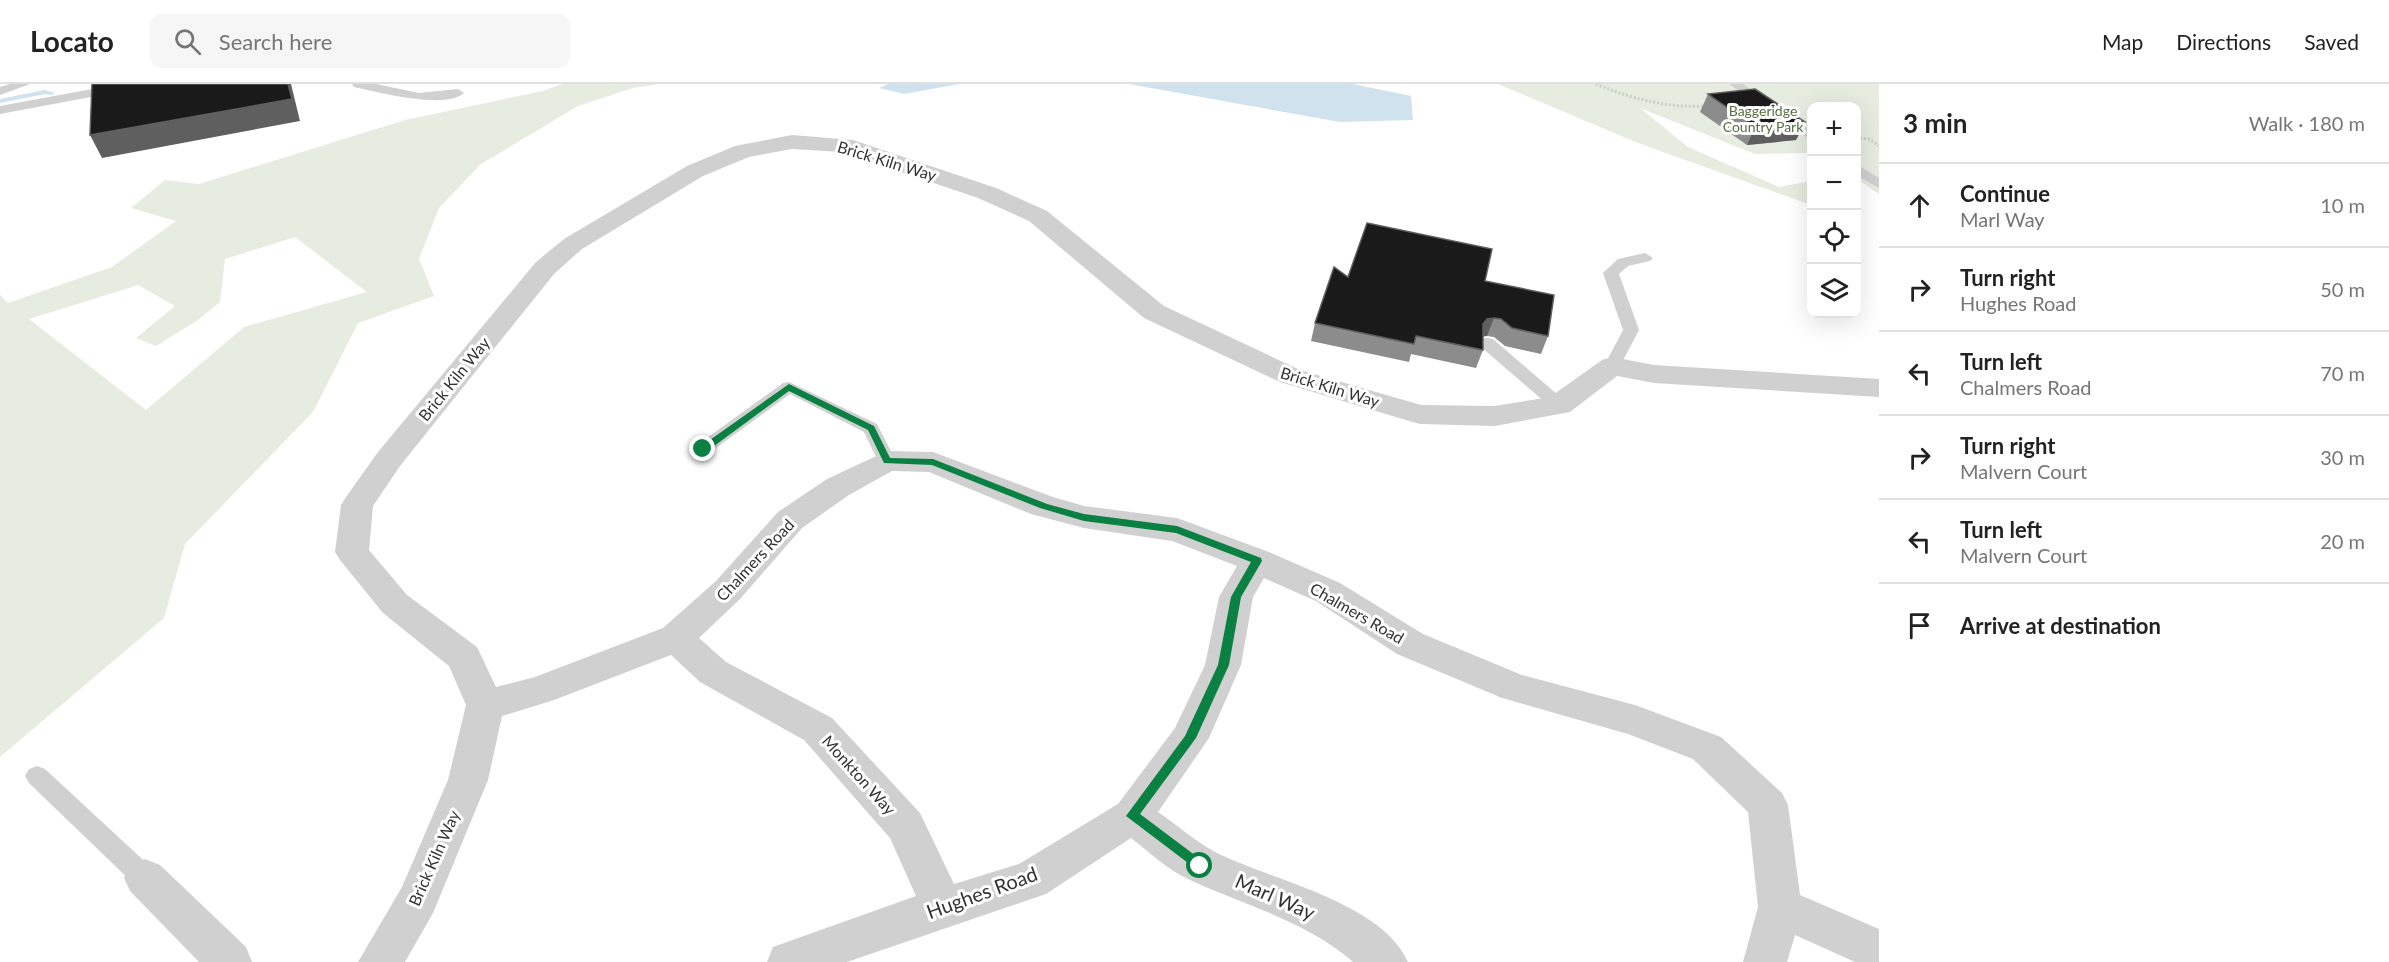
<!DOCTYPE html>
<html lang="en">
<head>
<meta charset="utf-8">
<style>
  body { margin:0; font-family:Lato,sans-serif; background:#f6f6f6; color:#222 }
  .controls { position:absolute; right:18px; top:18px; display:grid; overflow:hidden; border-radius:12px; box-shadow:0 6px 24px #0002 }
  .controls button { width:54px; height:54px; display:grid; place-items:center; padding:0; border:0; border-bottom:2px solid #e0e0e0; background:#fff; color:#222; font:30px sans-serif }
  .stop { position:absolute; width:18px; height:18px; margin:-14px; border:4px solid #0b8043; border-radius:50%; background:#fff }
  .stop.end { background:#0b8043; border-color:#fff; box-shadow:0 2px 6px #0008 }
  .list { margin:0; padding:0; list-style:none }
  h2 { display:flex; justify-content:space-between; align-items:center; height:78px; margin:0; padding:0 24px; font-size:26px }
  h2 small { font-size:20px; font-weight:400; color:#767676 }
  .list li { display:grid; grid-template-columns:39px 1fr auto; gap:18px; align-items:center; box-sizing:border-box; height:84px; padding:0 24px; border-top:2px solid #e0e0e0 }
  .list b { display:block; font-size:22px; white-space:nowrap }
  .list p { margin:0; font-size:20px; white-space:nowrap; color:#767676 }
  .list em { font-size:20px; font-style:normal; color:#767676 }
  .icon { flex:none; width:33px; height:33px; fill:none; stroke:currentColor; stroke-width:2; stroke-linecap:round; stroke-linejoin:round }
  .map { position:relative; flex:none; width:1879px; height:878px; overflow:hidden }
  header { display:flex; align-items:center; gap:36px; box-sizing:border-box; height:84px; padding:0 30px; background:#fff; border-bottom:2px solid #e0e0e0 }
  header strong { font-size:28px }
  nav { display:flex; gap:33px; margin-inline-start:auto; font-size:21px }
  .search { width:420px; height:54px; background:#f6f6f6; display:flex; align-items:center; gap:15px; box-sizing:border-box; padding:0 21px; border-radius:12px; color:#767676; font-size:22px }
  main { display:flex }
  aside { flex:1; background:#fff }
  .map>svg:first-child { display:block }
</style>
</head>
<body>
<header>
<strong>Locato</strong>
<div class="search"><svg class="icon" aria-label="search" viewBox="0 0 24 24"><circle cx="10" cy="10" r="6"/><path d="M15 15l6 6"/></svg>Search here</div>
<nav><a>Map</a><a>Directions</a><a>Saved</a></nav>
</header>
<main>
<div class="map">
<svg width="1879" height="878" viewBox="0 0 1879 878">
  <rect width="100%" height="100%" fill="#fff"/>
  <g fill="#e6ecdf" fill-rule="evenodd">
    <path d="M562,0H659L633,4L578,22L481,80L439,124L419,175L434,212L358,239L313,328L185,460L164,534L0,673V211L8,219L112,183L176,137L131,124L165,96L199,100L405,36L543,7ZM295,153L367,208L244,243L146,326L29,235L138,201L175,222L136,254L156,262L198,236L220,218L225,175Z"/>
    <path d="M1498,0H1879V110L1857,95L1856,22H1812L1811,69L1755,70L1640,24L1688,63L1779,103L1811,97V121L1638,59Z"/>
  </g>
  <g fill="#cfe2ee">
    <path d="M888,0H959L904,10L879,4Z"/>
    <path d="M1129,0H1353L1411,12L1413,36L1340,38Z"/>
  </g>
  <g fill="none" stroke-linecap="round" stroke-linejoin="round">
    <path fill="#cfe2ee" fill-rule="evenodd" d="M45,6L55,9L51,11L45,10L0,19V15Z"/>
    <g stroke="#cdcdcd" stroke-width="3" stroke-dasharray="2 2" stroke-linecap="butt">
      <path d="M1596,0C1632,15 1667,24 1706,22"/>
      <path d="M1856,54L1869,55L1879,62"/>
    </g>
    <g fill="#d0d0d0" fill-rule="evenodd">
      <path d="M10,0H30L0,11V3Z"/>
      <path d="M119,0H145L139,4L0,30V22Z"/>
      <path d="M352,0H376L419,9L458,5L464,9C446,26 377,8 354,3Z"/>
      <path d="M1729,0H1743L1812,47V57Z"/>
      <path d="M1856,80L1879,94V104L1856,91Z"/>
      <path d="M1645,169L1653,174L1650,177L1628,182L1619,190L1639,246L1618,286H1606L1604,282L1623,246L1603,189L1618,175Z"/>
      <path d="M1487,254L1493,255L1565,317L1568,321L1565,325H1553L1481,263L1479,259L1481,255Z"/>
      <path d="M789,298L877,340L896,377L894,381H880L864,348L790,310L709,369H697L694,365L697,361L783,299Z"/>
      <path d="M37,682L45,685L154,786L158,794L154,802L145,805L136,802L29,699L25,692L29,685Z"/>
    </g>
    <g fill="#d0d0d0" fill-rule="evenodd">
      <path d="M792,51L853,56L996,104L1047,127L1164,222L1300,286L1421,321L1495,322L1550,313L1602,276L1612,273L1654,281L1879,295V313L1654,299L1617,292L1570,328L1559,330L1495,342L1420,340L1409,337L1280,298L1144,234L1029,137L978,114L842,68L792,65L749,73L703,92L582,165L554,190L400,382L373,422L369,466L407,511L477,563L496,603L535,593L663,544L716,497L778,428L827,395L887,367L933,368L1053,413L1084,422L1177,434L1269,468L1340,499L1423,550L1522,591L1635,621L1721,653L1782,709L1788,721L1800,811L1879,845V878H1855L1795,851L1787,878H1743L1758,823L1748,728L1693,675L1628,650L1502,614L1397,570L1316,517L1264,494L1253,513L1241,581L1209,654L1158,728C1177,741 1195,757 1215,768C1270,796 1382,818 1408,878H1353C1307,837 1243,821 1188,795C1168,786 1149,768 1131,754L1046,810L847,878H767L773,863L916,812L890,754L804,656L700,598L671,571L554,616L502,632L488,696L433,829L405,878H358L402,803L448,696L466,621L449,582L383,529L340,476L335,468L341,421L346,413L378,368L536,178L564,155L687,82L735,62ZM892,387L929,388L1031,430L1084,444L1172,457L1237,482L1219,513L1205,581L1175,644L1118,720L1019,780L954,800L920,729L832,634L726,578L699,554L740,515L802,444L849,411Z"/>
      <path d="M145,775L160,781L246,863L252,878H199L130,807L124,794L130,781Z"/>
    </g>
  </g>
  <g fill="#8c8c8c">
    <path d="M1708,10L1805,38L1796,56L1747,61L1700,28Z"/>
    <path d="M1348,193L1485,197L1548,252L1541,270L1505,262L1494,253L1487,252H1483V266L1476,284L1411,270L1409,278L1311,257L1315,239Z"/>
  </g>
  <g fill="#5f5f5f">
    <path d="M288,0H291L300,37L102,74L90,51Z"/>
    <path d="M1805,38L1796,56L1747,61L1755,43Z"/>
    <path d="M1494,234L1487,252L1481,253L1483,240L1487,235Z"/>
  </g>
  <g fill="#1a1a1a" stroke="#5f5f5f" stroke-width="1.5">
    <path d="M92,0H288L292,15L90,51Z"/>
    <path d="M1755,5L1805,38L1755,43L1708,10Z"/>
    <path d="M1367,139L1492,165L1485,197L1554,211L1548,252L1512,244L1501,235L1494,234L1487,235L1483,240V266L1416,252L1414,260L1315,239L1334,183L1348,193Z"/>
  </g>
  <path fill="#0b8043" d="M789,300L874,342L890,374L933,375L1047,420L1084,430L1177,442L1261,474L1262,477L1241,513L1229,581L1196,654L1140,730L1204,778V785H1196L1126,732L1185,652L1218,581L1231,513L1251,478L1176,449L1084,437L1040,424L932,381L884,379L868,346L789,307L706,368H700V363Z"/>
  <g text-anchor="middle" stroke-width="6" stroke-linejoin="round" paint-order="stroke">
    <g font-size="14" fill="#56703f" stroke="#fff">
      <text x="1763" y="32">Baggeridge<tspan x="1763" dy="16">Country Park</tspan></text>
    </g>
    <g font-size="16" fill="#333" stroke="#fff">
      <text transform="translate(887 77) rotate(17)" y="6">Brick Kiln Way</text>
      <text transform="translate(454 295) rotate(-51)" y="6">Brick Kiln Way</text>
      <text transform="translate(1330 303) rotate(17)" y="6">Brick Kiln Way</text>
      <text transform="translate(755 476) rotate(-47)" y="6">Chalmers Road</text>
      <text transform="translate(1357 529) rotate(30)" y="6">Chalmers Road</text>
      <text transform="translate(859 691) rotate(48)" y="6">Monkton Way</text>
      <text transform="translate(434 774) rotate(-66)" y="6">Brick Kiln Way</text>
    </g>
    <g font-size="20" fill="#333" stroke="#fff">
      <text transform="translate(982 809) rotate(-20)" y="7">Hughes Road</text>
      <text transform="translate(1275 813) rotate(24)" y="7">Marl Way</text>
    </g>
  </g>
</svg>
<div class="controls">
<button>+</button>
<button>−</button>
<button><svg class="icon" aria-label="locate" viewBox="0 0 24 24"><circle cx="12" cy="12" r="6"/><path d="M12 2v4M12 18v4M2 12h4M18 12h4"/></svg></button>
<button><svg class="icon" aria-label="layers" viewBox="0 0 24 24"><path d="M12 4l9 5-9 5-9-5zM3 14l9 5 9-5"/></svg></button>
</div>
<div class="stop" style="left:1200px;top:782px"></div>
<div class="stop end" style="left:703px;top:365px"></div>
</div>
<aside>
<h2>3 min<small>Walk · 180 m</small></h2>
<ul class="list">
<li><svg class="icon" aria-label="ahead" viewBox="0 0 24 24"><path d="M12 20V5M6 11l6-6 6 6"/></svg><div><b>Continue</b><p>Marl Way</p></div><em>10 m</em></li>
<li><svg class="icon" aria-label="right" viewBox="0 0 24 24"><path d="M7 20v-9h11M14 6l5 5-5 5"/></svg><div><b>Turn right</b><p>Hughes Road</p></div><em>50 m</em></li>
<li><svg class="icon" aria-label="left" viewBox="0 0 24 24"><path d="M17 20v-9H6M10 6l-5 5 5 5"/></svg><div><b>Turn left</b><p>Chalmers Road</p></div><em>70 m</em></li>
<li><svg class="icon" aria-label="right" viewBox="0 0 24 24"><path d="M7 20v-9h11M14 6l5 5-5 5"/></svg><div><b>Turn right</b><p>Malvern Court</p></div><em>30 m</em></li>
<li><svg class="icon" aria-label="left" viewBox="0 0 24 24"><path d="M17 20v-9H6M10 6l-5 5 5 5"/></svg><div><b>Turn left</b><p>Malvern Court</p></div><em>20 m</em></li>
<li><svg class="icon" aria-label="arrive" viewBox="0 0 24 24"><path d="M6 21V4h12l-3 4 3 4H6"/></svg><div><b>Arrive at destination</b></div></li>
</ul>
</aside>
</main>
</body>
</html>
